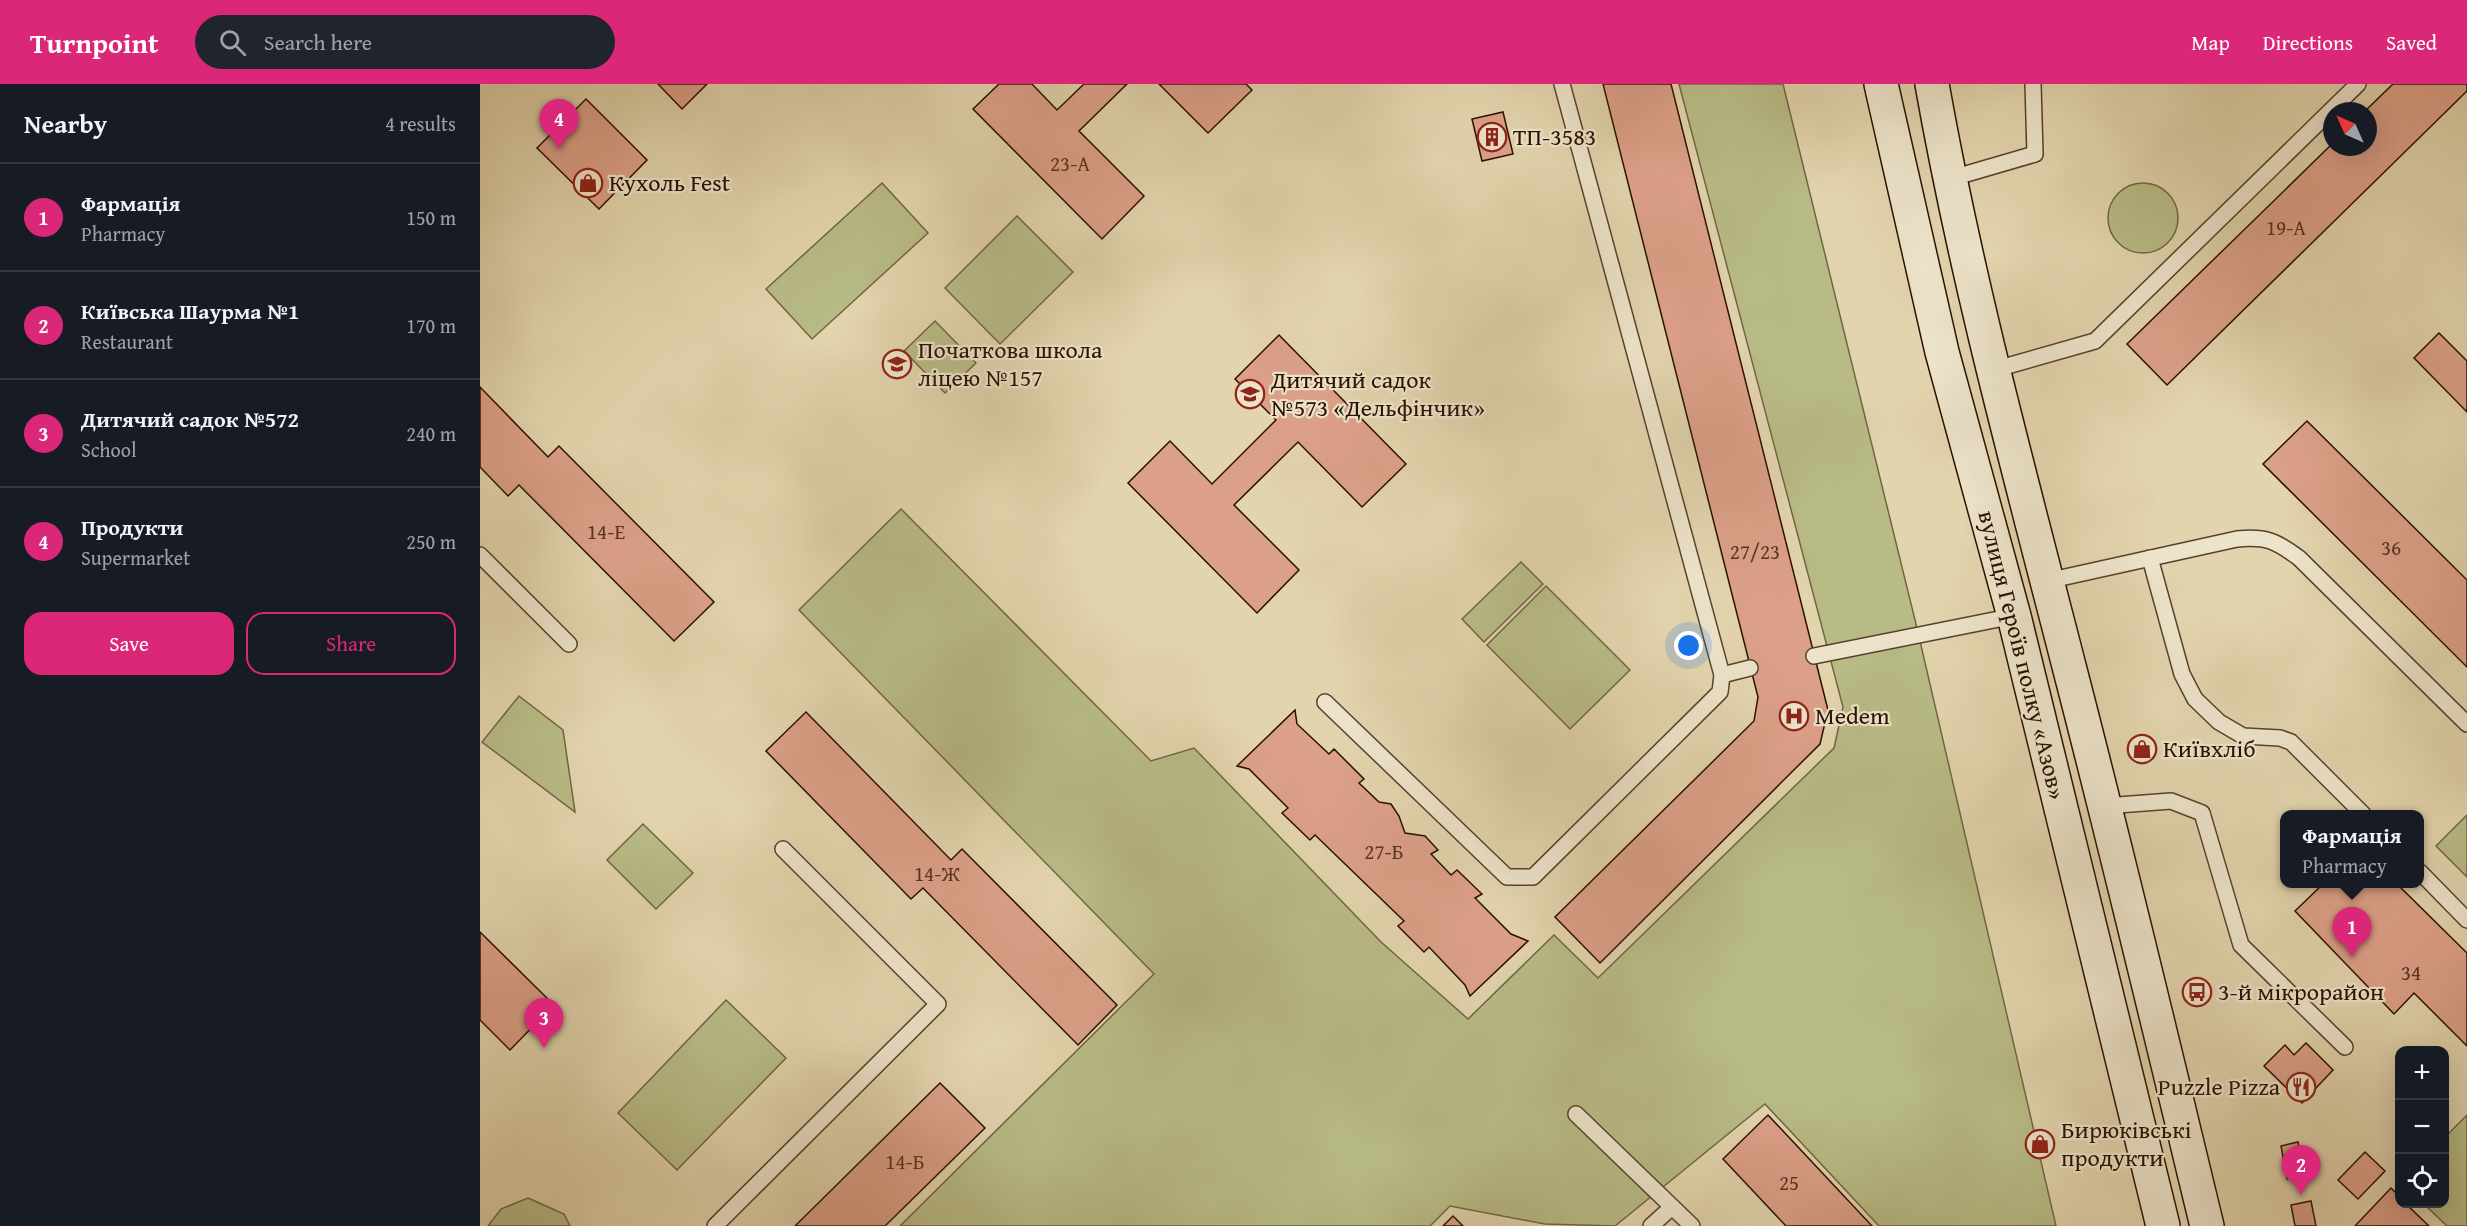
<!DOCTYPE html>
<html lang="en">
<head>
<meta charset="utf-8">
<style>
  body { margin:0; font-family:"Gentium Book Plus",serif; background:#20242c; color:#f1f3f6 }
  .controls { position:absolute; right:18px; bottom:18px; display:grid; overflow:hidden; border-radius:12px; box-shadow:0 6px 24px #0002 }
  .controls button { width:54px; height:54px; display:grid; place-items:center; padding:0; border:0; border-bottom:2px solid #363941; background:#171b24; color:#f1f3f6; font:30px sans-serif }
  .compass { position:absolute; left:1843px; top:18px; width:54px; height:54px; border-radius:50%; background:#171b24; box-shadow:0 6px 24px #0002; rotate:315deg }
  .you { position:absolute; left:1209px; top:562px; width:21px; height:21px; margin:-15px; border:4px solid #fff; border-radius:50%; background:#1a73e8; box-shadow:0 0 0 9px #1a73e833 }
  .badge { display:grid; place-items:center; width:39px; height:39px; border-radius:50%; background:#db2777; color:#fff; font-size:20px; font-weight:700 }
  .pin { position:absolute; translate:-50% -50px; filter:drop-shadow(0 2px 3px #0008) }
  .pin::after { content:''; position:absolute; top:32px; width:21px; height:18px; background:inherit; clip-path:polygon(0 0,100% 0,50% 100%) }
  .popup { position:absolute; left:1800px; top:726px; width:144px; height:78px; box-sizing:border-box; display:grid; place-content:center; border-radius:12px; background:#171b24; filter:drop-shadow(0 2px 4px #0005); font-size:20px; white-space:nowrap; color:#9ea1a6 }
  .popup b { font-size:22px; color:#f1f3f6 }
  .popup::after { content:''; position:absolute; left:50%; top:100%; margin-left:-12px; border:12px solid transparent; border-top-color:#171b24 }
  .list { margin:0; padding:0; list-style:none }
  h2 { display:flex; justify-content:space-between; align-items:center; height:78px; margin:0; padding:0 24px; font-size:26px }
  h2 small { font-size:20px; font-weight:400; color:#9ea1a6 }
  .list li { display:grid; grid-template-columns:39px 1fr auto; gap:18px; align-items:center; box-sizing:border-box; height:108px; padding:0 24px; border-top:2px solid #363941 }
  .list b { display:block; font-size:22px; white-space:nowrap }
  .list p { margin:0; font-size:20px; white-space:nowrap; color:#9ea1a6 }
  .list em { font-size:20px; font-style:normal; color:#9ea1a6 }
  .actions { display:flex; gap:12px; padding:18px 24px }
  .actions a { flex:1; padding:14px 0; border:2px solid #db2777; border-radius:18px; text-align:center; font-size:21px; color:#db2777 }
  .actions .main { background:#db2777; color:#fff }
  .icon { flex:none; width:33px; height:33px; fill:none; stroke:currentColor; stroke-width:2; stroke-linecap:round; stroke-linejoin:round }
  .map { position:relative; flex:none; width:1987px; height:1142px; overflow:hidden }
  header { display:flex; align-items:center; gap:36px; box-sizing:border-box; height:84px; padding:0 30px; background:#db2777; color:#fff }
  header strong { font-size:28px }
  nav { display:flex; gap:33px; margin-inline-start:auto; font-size:21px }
  .search { width:420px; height:54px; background:#20242c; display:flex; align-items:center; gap:15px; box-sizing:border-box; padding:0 21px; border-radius:33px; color:#9ea1a6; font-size:22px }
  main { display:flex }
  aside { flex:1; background:#171b24 }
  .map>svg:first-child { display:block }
</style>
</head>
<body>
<header>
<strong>Turnpoint</strong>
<div class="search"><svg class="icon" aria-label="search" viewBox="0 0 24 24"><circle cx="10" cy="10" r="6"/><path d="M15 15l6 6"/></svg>Search here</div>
<nav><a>Map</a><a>Directions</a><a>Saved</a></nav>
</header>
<main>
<aside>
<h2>Nearby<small>4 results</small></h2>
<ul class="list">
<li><span class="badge">1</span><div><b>Фармація</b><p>Pharmacy</p></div><em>150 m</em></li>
<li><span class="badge">2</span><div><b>Київська Шаурма №1</b><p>Restaurant</p></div><em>170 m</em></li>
<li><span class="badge">3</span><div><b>Дитячий садок №572</b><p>School</p></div><em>240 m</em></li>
<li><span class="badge">4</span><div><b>Продукти</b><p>Supermarket</p></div><em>250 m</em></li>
</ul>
<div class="actions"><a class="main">Save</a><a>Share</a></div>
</aside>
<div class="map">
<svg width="1987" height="1142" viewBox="0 0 1987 1142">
  <rect width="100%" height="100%" fill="#e2d4ad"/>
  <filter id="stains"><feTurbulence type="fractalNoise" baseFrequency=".00333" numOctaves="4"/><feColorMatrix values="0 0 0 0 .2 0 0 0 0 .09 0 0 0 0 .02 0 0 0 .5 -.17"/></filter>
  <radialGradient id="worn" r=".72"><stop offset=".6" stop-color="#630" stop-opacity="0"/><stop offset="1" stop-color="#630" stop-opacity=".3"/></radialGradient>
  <g fill="#b8bb86" stroke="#716643" stroke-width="1.5">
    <path d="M1199,0H1303L1436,540L1576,1142H1399L1285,1020L1135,1142L1065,1140L970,1122L950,1142H420L674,890L319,526L421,425L671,677L714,664L901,858L988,935L1074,851L1118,894L1354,664L1363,623Z"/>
    <path d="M402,99L448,149L332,255L286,205Z"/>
    <circle cx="1663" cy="134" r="35"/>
    <path d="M537,132L593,188L520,260L465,204Z"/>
    <path d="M455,237L496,279L465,309L424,267Z"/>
    <path d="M1041,478L1063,500L1004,558L982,535Z"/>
    <path d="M1066,502L1150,586L1090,645L1007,561Z"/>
    <path d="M39,612L83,646L95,728L2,658Z"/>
    <path d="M1987,731V793L1956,762Z"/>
    <path d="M163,740L213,789L176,825L127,776Z"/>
    <path d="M246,916L306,974L197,1086L138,1029Z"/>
    <path d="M1987,1031V1142H1967L1944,1120H1964L1965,1053Z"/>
    <path d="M48,1114L84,1130L90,1142H8L21,1125Z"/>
  </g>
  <g fill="#dca088" stroke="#2a1000" stroke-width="1.5">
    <path d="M178,0H227L202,25Z"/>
    <path d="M519,0H552L577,26L604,0H647L599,47L664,112L622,155L493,25Z"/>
    <path d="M679,0H766L772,6L728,49Z"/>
    <path d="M1123,0H1191L1348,626L1340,660L1120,879L1075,833L1274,637L1278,613Z"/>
    <path d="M1913,0H1987V7L1687,301L1647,260L1852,60V63H1888V27H1885Z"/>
    <path d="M106,15L167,76L119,125L57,64Z"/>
    <path d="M1023,28L1033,70L1002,77L992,35Z"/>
    <path d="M1959,249L1987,277V328L1934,274Z"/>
    <path d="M799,251L926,380L882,423L818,358L754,421L819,486L777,529L648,399L690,357L732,400L796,336L755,295Z"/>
    <path d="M0,303L68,373L79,362L234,518L194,557L39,401L28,412L0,383Z"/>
    <path d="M1827,337L1987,496V583L1783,380Z"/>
    <path d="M815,626L817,640L849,670L854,665L884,695L879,699L899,718L911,720L919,732L925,749L945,752L958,766L951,770L971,791L977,786L1002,810L995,814L1031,850L1048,857L990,912L985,901L949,863L944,868L918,842L924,837L835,751L830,756L802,729L808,724L769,685L757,682Z"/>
    <path d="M326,628L471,776L482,765L637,921L598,961L443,804L431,815L286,667Z"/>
    <path d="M1843,800H1917L1987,869V962L1934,909L1914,930L1815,827Z"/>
    <path d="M0,848L74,921L30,966L0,936Z"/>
    <path d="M1826,959L1853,986L1822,1019L1784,982L1805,961L1814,971Z"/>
    <path d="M460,999L505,1044L405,1142H315Z"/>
    <path d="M1288,1031L1392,1142H1306L1243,1075Z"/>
    <path d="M1818,1058L1825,1092L1807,1095L1801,1062Z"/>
    <path d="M1885,1068L1905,1087L1878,1115L1858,1096Z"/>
    <path d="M1911,1104L1920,1113V1120H1926L1949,1142H1875Z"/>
    <path d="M1831,1117L1836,1142H1815L1811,1121Z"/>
    <path d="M973,1132L983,1142H963Z"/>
  </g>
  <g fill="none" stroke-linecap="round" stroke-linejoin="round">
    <g stroke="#58412b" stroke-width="18">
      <g id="service">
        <path d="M1469,95L1555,70L1553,0"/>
        <path d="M1513,286L1615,257L1878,0"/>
        <path d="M0,471L89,560"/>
        <path d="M1670,474L1702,590L1715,615L1739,638L1763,652L1800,654L1811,658L1883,730"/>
        <path d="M1567,497L1757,455C1786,452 1796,457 1819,474L1987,640"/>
        <path d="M1334,572L1534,532"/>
        <path d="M1242,591L1270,584"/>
        <path d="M845,618L1027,793H1053L1240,608L1242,591L1082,0"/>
        <path d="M1625,722L1691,717L1722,729L1761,861L1865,963"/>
        <path d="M1940,788L1987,836"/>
        <path d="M1096,1030L1212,1142"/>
        <path d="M235,1142L458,920L303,765"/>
        <path d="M1171,1142L1192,1123"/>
      </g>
    </g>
    <g stroke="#2a1000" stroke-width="36">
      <g id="secondary">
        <path d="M1401,0L1462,268L1534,532L1683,1142"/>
        <path d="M1452,0C1487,198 1540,391 1590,586C1638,771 1682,956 1727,1142"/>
      </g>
    </g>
    <use href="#service" stroke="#ece3ca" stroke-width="15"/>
    <use href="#secondary" stroke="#ece3ca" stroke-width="33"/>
  </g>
  <defs>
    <g id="building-ring" transform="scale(1.5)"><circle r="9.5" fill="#ece3ca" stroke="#8f2418" stroke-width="1.5"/><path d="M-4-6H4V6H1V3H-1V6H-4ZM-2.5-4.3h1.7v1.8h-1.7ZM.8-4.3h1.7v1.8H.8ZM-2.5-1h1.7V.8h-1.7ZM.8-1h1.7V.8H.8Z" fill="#8f2418"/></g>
    <g id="shop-ring" transform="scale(1.5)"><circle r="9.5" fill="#ece3ca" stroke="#8f2418" stroke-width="1.5"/><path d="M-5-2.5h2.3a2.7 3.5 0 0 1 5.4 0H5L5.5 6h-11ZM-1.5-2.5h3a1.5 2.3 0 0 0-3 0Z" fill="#8f2418"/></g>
    <g id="school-ring" transform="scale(1.5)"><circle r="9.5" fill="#ece3ca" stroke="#8f2418" stroke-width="1.5"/><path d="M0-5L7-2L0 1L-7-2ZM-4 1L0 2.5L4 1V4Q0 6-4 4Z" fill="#8f2418"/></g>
    <g id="hospital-ring" transform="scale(1.5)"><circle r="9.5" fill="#ece3ca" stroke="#8f2418" stroke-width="1.5"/><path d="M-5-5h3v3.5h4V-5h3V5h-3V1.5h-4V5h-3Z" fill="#8f2418"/></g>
    <g id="bus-ring" transform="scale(1.5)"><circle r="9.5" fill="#ece3ca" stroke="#8f2418" stroke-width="1.5"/><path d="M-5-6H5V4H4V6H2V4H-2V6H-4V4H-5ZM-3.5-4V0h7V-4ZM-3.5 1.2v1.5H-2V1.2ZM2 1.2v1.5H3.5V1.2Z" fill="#8f2418"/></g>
    <g id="restaurant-ring" transform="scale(1.5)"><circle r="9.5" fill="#ece3ca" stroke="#8f2418" stroke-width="1.5"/><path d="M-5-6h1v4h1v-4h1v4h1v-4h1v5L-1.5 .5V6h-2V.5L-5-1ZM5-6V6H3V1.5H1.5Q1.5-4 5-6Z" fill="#8f2418"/></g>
  </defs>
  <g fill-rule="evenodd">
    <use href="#building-ring" x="1012" y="53"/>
    <use href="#shop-ring" x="108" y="99"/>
    <use href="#school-ring" x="417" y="280"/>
    <use href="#school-ring" x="770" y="310"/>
    <use href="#hospital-ring" x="1314" y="632"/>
    <use href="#shop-ring" x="1662" y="665"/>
    <use href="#bus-ring" x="1717" y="908"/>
    <use href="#restaurant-ring" x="1821" y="1003"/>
    <use href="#shop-ring" x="1560" y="1060"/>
  </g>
  <g text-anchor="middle" stroke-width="4.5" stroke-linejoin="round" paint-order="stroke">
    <g font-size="21" fill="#563422">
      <text x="590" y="87">23-А</text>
      <text x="1806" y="151">19-А</text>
      <text x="126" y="455">14-Е</text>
      <text x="1911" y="471">36</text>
      <text x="1275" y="475">27/23</text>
      <text x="904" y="775">27-Б</text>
      <text x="457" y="797">14-Ж</text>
      <text x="1931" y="896">34</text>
      <text x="425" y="1085">14-Б</text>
      <text x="1309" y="1106">25</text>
    </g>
    <g font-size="24" fill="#2a1000" stroke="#ece3ca" text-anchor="start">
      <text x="1033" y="61">ТП-3583</text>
      <text x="129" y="107">Кухоль Fest</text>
      <text x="438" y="274">Початкова школа<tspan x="438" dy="28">ліцею №157</tspan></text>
      <text x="791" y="304">Дитячий садок<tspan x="791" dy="28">№573 «Дельфінчик»</tspan></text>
      <text x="1335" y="640">Medem</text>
      <text x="1683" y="673">Київхліб</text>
      <text x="1738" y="916">3-й мікрорайон</text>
      <text x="1800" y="1011" text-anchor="end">Puzzle Pizza</text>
      <text x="1581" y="1054">Бирюківські<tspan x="1581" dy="28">продукти</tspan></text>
    </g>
    <g font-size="24" fill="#2a1000" stroke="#ece3ca">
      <text transform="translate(1542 571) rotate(76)" y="8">вулиця Героїв полку «Азов»</text>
    </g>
  </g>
  <rect width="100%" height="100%" filter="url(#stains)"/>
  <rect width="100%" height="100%" fill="url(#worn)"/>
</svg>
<div class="controls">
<button>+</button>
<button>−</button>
<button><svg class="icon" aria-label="locate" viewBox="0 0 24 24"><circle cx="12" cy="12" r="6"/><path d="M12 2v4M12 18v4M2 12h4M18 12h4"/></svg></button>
</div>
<svg class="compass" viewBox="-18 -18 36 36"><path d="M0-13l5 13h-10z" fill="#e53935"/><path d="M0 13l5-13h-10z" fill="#9ea1a6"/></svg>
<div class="you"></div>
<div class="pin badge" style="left:1872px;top:873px">1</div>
<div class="popup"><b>Фармація</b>Pharmacy</div>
<div class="pin badge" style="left:1821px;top:1111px">2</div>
<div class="pin badge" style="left:64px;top:964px">3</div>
<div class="pin badge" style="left:79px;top:65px">4</div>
</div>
</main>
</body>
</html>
